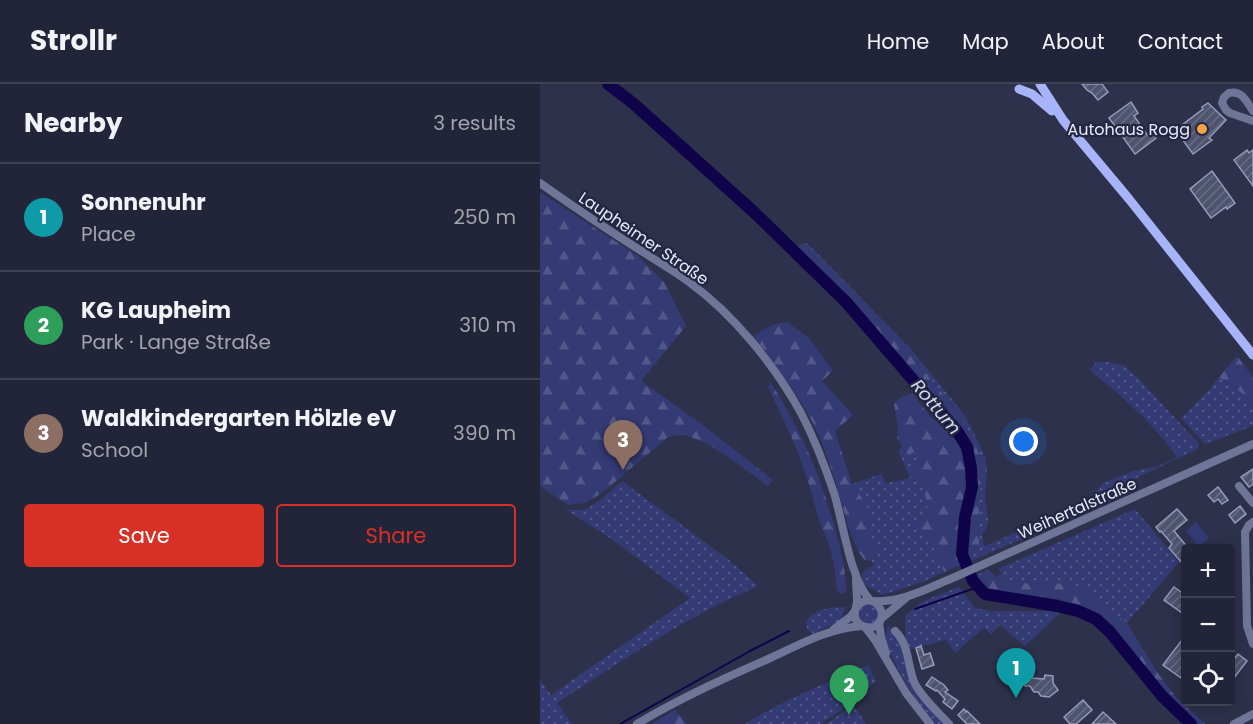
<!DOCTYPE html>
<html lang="en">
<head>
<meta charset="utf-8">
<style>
  body { margin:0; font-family:Poppins,sans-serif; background:#2e3144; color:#f1f3f6 }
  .controls { position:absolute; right:18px; bottom:18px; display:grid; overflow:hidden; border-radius:6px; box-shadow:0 3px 15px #0003 }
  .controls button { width:54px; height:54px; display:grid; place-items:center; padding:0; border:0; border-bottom:2px solid #3f4253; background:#222539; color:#f1f3f6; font:30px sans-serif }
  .you { position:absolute; left:484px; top:358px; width:21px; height:21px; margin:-15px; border:4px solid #fff; border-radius:50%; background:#1a73e8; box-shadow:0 0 0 9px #1a73e833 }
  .badge { display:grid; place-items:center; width:39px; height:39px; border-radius:50%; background:#d93025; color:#fff; font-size:20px; font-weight:700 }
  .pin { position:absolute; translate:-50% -50px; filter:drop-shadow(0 2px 3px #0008) }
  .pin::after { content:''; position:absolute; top:32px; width:21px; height:18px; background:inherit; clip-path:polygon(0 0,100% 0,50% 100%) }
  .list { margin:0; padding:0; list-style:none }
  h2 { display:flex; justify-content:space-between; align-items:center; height:78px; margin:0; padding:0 24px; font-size:26px }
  h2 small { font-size:20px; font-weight:400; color:#a2a5ae }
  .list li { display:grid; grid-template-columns:39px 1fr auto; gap:18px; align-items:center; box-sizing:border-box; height:108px; padding:0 24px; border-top:2px solid #3f4253 }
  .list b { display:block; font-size:22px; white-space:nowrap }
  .list p { margin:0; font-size:20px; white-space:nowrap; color:#a2a5ae }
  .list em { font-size:20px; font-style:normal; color:#a2a5ae }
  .actions { display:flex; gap:12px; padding:18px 24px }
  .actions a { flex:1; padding:14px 0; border:2px solid #d93025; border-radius:6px; text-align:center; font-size:21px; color:#d93025 }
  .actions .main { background:#d93025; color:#fff }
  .icon { flex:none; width:33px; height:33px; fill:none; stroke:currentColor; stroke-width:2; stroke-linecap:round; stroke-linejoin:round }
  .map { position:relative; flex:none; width:713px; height:640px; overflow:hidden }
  header { display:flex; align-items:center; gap:36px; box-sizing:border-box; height:84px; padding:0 30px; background:#222539; border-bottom:2px solid #3f4253 }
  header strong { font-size:28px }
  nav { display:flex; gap:33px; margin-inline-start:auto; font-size:21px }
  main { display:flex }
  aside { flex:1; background:#222539 }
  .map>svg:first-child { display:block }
</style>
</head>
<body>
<header>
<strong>Strollr</strong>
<nav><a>Home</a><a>Map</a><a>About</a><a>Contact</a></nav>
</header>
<main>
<aside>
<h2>Nearby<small>3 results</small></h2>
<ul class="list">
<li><span class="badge" style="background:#0f9aa8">1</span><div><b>Sonnenuhr</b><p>Place</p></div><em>250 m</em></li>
<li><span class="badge" style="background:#2e9e5b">2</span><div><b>KG Laupheim</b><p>Park · Lange Straße</p></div><em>310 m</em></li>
<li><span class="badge" style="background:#8d6e63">3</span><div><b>Waldkindergarten Hölzle eV</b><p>School</p></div><em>390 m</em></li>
</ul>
<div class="actions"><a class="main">Save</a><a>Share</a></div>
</aside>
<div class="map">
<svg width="713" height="640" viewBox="0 0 713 640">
  <defs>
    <pattern id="grass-dots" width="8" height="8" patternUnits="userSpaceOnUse" patternTransform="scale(1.5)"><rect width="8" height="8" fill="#343a74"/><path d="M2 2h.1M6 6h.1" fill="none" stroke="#515789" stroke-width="1.8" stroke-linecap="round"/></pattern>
    <pattern id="forest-firs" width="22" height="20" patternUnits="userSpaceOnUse" patternTransform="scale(1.5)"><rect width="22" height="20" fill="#343a74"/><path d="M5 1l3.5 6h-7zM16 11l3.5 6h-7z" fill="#515789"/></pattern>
    <pattern id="building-hatch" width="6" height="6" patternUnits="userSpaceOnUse" patternTransform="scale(1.5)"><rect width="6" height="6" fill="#4e536f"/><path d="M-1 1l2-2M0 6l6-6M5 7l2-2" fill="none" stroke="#686c84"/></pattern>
  </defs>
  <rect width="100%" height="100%" fill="#2d314c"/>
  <g fill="url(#grass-dots)">
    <path d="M267,159L371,265L426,333L445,372L447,385L445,415L448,436L447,443L442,450L444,462L542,421L549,416L563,399L594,387L619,382L637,373C614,339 581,312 550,286L556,278H570L585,282L598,294L657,358L659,361L658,365L579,402L581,411L578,413L429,478V469L439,464V416L443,382L439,369L417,327L369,269L341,239L261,160Z"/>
    <path d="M679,293L706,312L713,321V342L665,360L641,334L669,306Z"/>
    <path d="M362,363L368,372L374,367L379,379L377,395L383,399L389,431L385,454L398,469L404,488L385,497L343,511C337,509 331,502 325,502L322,494L323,488L334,481L331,476C337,463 329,461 329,450C329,446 331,443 332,440L312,400L341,390L346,399L370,394L358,366Z"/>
    <path d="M82,397L189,476L218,502C147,532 82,577 17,619L32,640H0V596L11,611L150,514L73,456L25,425C32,426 39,427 45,425C57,421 72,405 82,397Z"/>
    <path d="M595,425L639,478L587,539L539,503L513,499L489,500L476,496L471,499L458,485Z"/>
    <path d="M419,503L435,524L450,527H522L485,562L460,541L451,550L444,544L415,569L406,556L368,566L365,550V532L383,517Z"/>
    <circle cx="329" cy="530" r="10"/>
    <path d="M305,523H306L302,531L301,536L273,550L267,545L266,538C274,524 290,524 305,523Z"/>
    <path d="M348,541L362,559L371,593L405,640H393C373,613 355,585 344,553L346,551Z"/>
    <path d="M328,581L336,597L312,619L280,640H205C241,617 288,598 328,581Z"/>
    <path d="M312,622H314L326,640H286Z"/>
  </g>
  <g fill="url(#forest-firs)">
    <path d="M0,108L98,172L124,198L146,242L101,297L163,341L233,396L228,402C204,385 179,363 151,353C143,350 136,351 128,353L62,409L45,419L28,421L0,402Z"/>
    <path d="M261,160L341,239L369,269L417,327L439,369L443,382L439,416V464L429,469V478L426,479V468L433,407L435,380L431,365L425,354L399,317L287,194L256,164Z"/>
    <path d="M247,238L269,254L293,287L282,297L313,331L295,347L312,400L326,420L332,440L329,451L334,465L333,471L331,476L326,477C313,468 300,413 295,396C288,375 280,351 269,332C253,303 232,278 213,252L232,241Z"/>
    <path d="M697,272L713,293V321L706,312L679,293Z"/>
    <path d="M231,299C259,342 278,386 292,434C299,459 306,482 306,507L303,510L299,508L297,506L294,480L289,461L279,436L268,397L255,361L228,303Z"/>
    <path d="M373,310L389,331L421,361L426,373L429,397L418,458V473L421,481L404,488L398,469L385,454L378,437L384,431H389L383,399L377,395L374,387L379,379L374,368L368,372L357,354L358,342L354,320L362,312Z"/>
    <path d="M448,485L456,493L462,489L471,499L476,496L489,500L513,499L531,501L539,503L568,524L587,539L617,588L636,613L665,640H657C639,623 621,606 605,587C587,566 571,535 545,523C519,512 478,511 449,507L435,492Z"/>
    <path d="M135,626L147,640H112Z"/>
  </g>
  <path fill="#343a74" d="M656,438L669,454L659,463L646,447Z"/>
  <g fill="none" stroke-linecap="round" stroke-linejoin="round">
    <g stroke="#0f044a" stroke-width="2">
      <path d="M375,525L438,503"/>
      <path d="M80,640L210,567L249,547"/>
    </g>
    <path stroke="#0f044a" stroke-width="12" d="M68,0L94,20L216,130L306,218L417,347L427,363L431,384L432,403L425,433L422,470L433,497L445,510L517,522L538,527L556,535L570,548L622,612L651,640"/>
  </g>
  <g fill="url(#building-hatch)" stroke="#949bba" stroke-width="1.5">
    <path d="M542,0H562L568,8L558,16L552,9L547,6Z"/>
    <path d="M591,18L598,29L594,32L608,52L612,49L616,54L595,70L569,34Z"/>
    <path d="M668,19L686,36L669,54L672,56L653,70L642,55L649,50L642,41L663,25L662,23Z"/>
    <path d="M707,66L709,69L713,66V102L694,76Z"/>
    <path d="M672,87L695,119L687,125L686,123L671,134L650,105Z"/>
    <path d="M713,385V400L709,403L701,393Z"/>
    <path d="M678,403L688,416L682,420L678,415L674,418L668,411Z"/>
    <path d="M700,422L706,430L695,439L689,431Z"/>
    <path d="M637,425L647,436L634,447L649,465H645V474L641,478L629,464L632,460L621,447L620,448L616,443Z"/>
    <path d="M634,503L645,511V531L624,516Z"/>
    <path d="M645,552V588L641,594L623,581Z"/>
    <path d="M381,562L384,571L390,569L394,581L382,585L376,564Z"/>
    <path d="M698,570L707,577L690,599V573L694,575Z"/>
    <path d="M488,581L493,589L492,594L504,595L505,591L513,592V599L518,606L509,613L501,612L498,608H494L490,602H485L479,596L476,598L473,593Z"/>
    <path d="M392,593L404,601L408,606L405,608L418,617L412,625L403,618L405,615L397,606L396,607L386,601Z"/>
    <path d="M543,616L552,626L536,640H530L524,633Z"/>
    <path d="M424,625L426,628L427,627L440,640H427L418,631Z"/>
    <path d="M563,628L576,640H552Z"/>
  </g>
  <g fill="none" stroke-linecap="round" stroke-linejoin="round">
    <g stroke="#6e7597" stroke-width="8">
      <path d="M713,27C706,17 702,6 689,9L684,13L682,19L686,26L690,29L713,37"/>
      <path d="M0,99C34,123 68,146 103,168C118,178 134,187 149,198C193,230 234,280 261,329C274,354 285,382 294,409C303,438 310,495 330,516"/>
      <path d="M699,402L713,419"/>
      <path d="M713,438L709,441L705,448L707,542L713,560"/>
      <path d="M316,493C316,501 317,510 317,517C317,522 314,527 315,532C315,535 317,538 319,540C323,543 328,544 333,543C354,535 333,502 316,524"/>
      <path d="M334,517C362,519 390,503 415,493L713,360"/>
      <path d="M341,535L367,513"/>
      <path d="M339,538L341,553L346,569"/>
      <path d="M325,543L335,556L366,609L390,640"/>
      <path d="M294,545L310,533L315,527"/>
      <path d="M355,547C370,561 367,583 375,600C383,615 398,628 409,640"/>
      <path d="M97,640C138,615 182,595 226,576C257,562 288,544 322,542"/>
      <path d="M694,640L713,630"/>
    </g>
    <g stroke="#a7b4fa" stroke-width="9">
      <path d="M500,0L523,36L589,115L713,271"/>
      <path d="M479,5L492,10L512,27"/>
    </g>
  </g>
  <circle fill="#f5a346" stroke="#232741" stroke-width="2" cx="662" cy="45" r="6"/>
  <g text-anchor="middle" stroke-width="4.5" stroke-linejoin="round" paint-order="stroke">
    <g font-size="16" fill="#e6eafb" stroke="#232741" text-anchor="end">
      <text x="650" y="51">Autohaus Rogg</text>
    </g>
    <g font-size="16" fill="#e6eafb" stroke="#232741">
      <text transform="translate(104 154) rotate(34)" y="6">Laupheimer Straße</text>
      <text transform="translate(537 424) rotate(-24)" y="6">Weihertalstraße</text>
    </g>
    <g font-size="18" font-style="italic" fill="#d3d8ed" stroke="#232741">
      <text transform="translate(396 323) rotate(50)" y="6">Rottum</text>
    </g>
  </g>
</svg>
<div class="controls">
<button>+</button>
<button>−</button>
<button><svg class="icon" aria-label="locate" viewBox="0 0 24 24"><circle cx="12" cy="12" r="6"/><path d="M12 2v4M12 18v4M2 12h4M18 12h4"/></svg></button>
</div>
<div class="you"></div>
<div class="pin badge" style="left:476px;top:614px;background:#0f9aa8">1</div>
<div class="pin badge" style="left:309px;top:631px;background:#2e9e5b">2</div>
<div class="pin badge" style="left:83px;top:386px;background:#8d6e63">3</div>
</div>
</main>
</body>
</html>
